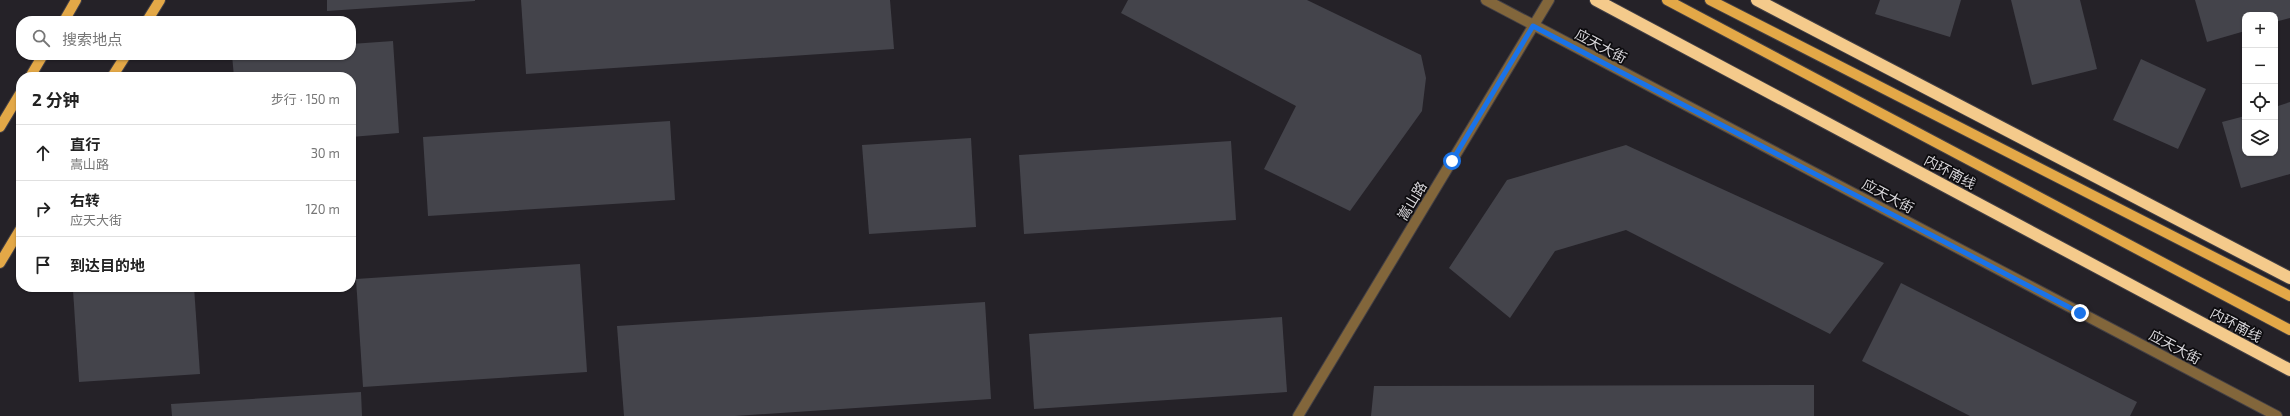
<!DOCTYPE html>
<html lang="zh">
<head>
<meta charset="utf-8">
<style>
  body { margin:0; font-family:"Exo 2","Noto Sans SC",sans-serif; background:#f2f2f2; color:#222 }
  .controls { position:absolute; right:12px; top:12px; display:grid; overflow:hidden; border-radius:8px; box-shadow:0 1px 3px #0004 }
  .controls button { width:36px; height:36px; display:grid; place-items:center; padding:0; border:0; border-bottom:1px solid #e0e0e0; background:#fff; color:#222; font:20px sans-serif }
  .stop { position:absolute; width:12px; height:12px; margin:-9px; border:3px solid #1a73e8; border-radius:50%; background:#fff }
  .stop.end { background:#1a73e8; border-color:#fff; box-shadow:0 1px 4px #0008 }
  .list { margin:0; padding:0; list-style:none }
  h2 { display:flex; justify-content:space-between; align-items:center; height:52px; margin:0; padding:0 16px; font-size:17px }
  h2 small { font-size:13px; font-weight:400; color:#767676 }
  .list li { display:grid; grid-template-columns:26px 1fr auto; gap:12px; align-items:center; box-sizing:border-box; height:56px; padding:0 16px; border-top:1px solid #e0e0e0 }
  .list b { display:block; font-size:15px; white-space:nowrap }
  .list p { margin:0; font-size:13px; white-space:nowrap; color:#767676 }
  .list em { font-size:13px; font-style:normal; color:#767676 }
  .icon { flex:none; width:22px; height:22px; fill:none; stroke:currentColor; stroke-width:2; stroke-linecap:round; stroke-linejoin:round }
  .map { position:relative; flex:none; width:2290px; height:416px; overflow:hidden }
  .search { position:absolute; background:#fff; box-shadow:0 1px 3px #0004; left:16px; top:16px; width:340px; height:44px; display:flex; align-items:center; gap:10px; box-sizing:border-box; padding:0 14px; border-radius:16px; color:#767676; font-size:15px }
  .panel { position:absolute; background:#fff; box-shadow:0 1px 3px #0004; left:16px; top:72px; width:340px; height:220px; border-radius:16px }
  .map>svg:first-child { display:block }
</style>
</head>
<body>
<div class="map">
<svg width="2290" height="416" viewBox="0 0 2290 416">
  <rect width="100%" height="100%" fill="#252228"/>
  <g fill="#44444b">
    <path d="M327,0H475V1L327,11Z"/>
    <path d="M521,0H890L894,49L526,74Z"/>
    <path d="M1128,0H1307L1421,55L1426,78L1422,111L1350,211L1264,169L1296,106L1121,13Z"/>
    <path d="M1880,0H1961L1950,37L1875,14Z"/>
    <path d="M2011,0H2080L2097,69L2032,85Z"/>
    <path d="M2195,0H2290V18L2275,22V15H2245V31L2207,42Z"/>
    <path d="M393,41L399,133L351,137V77H234L232,55H351V44Z"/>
    <path d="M2141,59L2206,89L2178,149L2113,120Z"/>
    <path d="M2290,102V174L2241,188L2222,122L2245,116V153H2275V107Z"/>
    <path d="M670,121L675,200L428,216L423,137Z"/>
    <path d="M971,138L976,227L869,234L862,145Z"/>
    <path d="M1231,141L1236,220L1024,234L1019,155Z"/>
    <path d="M1626,145L1884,263L1830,334L1626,230L1555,251L1510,318L1449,268L1507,180Z"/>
    <path d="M580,264L587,372L363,387L356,279Z"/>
    <path d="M1901,283L2137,402L2130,416H1970L1862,361Z"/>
    <path d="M127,287H194L200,374L79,382L73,290Z"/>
    <path d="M985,302L991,399L735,416H624L617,326Z"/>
    <path d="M1282,317L1287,392L1034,409L1029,334Z"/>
    <path d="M1814,385V416H1371L1374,386Z"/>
    <path d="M361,392L362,416H172L171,404Z"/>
  </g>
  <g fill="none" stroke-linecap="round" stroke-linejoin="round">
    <g stroke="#423f45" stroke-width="12">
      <g id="minor">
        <path d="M1486,0L2277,416"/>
        <path d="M1298,416L1549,0"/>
      </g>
    </g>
    <g stroke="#423f45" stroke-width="12">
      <g id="major">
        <path d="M1667,0L2290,330"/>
        <path d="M1710,0L2290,296"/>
        <path d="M64,21L76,0"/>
        <path d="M147,21L160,0"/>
        <path d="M30,77L43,55"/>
        <path d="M112,77L126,55"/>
        <path d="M0,127L21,92"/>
        <path d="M0,263L21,228"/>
      </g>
    </g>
    <g stroke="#423f45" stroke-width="14">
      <g id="highway">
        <path d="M1596,0L2290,370"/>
        <path d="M1757,0L2290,278"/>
      </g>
    </g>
    <use href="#minor" stroke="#82663b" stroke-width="10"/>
    <use href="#major" stroke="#e3a847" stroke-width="10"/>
    <use href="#highway" stroke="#f4ca8b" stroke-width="12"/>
  </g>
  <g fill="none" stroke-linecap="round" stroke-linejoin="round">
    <path stroke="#1a73e8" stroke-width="5" d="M1452,161L1533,26L2080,313"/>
  </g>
  <g text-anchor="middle" stroke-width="3.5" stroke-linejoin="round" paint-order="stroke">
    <g font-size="14" fill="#d9d7db" stroke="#0d0c0f">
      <text transform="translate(1601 46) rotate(28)" y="5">应天大街</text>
      <text transform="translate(1950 172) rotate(28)" y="5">内环南线</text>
      <text transform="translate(1888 196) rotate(28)" y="5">应天大街</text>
      <text transform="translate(1412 201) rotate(-59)" y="5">嵩山路</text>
      <text transform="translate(2236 325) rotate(28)" y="5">内环南线</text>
      <text transform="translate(2175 347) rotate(28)" y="5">应天大街</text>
    </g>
  </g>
</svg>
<div class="controls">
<button>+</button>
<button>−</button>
<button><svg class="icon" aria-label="locate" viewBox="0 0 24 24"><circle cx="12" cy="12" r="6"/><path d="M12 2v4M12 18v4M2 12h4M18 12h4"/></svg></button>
<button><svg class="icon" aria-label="layers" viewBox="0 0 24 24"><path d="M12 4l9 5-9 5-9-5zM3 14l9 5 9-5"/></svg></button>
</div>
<div class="stop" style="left:1452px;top:161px"></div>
<div class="stop end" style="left:2080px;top:313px"></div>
<div class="search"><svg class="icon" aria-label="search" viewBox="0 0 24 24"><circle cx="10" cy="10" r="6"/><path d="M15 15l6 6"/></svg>搜索地点</div>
<section class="panel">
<h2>2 分钟<small>步行 · 150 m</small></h2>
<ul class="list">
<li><svg class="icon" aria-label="ahead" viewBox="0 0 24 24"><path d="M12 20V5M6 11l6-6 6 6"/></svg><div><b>直行</b><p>嵩山路</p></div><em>30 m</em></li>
<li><svg class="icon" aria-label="right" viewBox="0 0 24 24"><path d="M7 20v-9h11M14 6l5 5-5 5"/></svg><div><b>右转</b><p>应天大街</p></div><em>120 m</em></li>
<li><svg class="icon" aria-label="arrive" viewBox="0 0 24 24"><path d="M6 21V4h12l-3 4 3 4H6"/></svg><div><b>到达目的地</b></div></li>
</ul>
</section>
</div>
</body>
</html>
